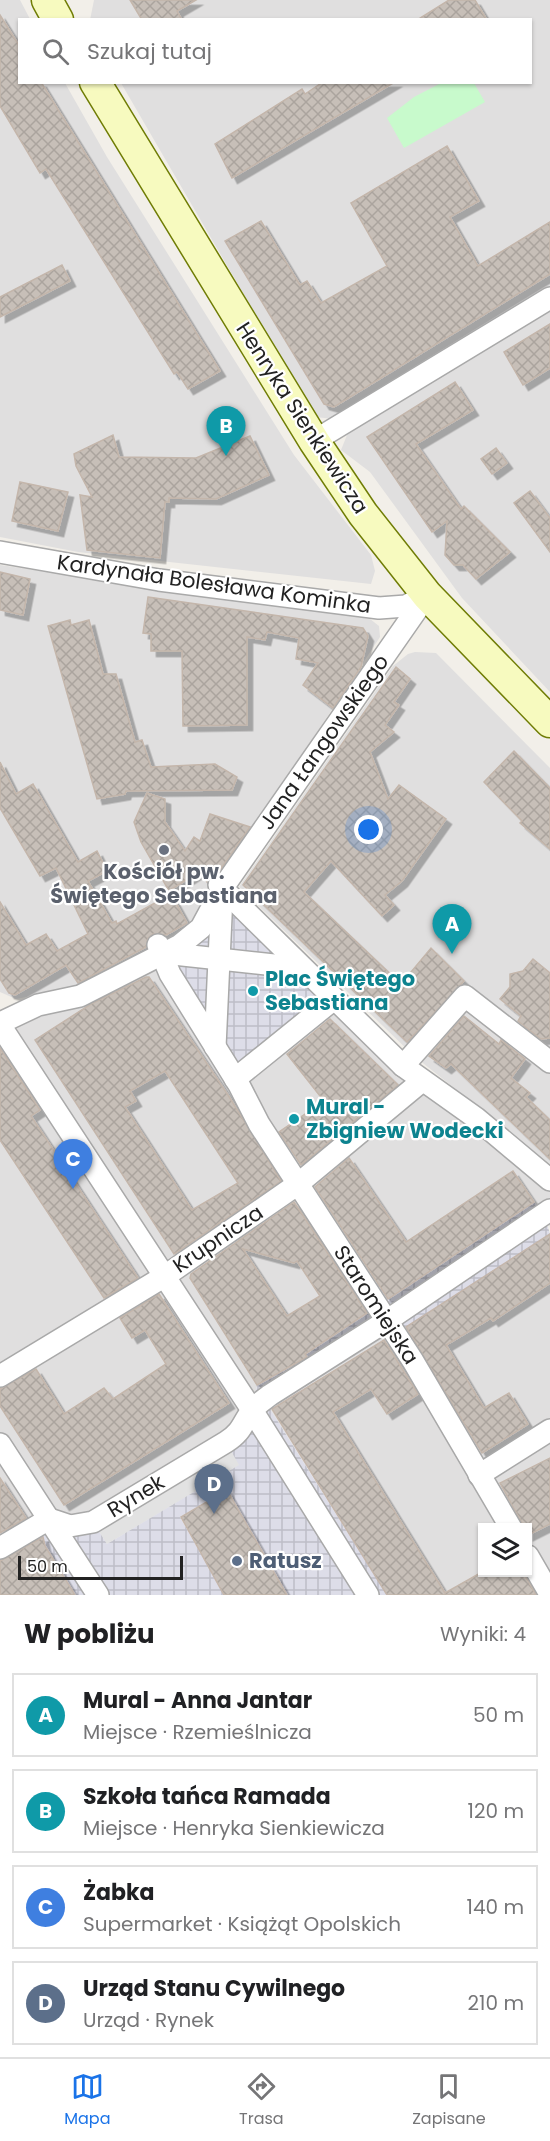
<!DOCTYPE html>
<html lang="pl">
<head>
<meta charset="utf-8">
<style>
  body { margin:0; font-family:Poppins,sans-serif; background:#f6f6f6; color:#202124 }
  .controls { position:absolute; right:18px; bottom:18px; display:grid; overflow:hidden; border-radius:0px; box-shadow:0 2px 4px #0004 }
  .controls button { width:54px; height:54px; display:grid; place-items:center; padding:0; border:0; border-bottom:2px solid #e0e0e0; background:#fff; color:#202124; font:30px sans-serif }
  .scale { position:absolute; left:18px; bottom:15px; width:165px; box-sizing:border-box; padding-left:6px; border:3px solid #222; border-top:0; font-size:16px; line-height:21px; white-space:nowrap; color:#222; -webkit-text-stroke:4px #fff; paint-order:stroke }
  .you { position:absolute; left:369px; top:830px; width:21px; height:21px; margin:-15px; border:4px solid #fff; border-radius:50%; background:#1a73e8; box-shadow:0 0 0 9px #1a73e833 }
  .badge { display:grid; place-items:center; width:39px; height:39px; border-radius:50%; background:#1a73e8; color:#fff; font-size:20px; font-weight:700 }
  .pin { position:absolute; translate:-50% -50px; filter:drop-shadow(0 2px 3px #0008) }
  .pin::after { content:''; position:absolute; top:32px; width:21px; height:18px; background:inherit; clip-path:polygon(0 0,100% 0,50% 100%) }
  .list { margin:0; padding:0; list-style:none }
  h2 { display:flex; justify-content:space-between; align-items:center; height:78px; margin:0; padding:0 24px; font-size:26px }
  h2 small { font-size:20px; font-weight:400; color:#757577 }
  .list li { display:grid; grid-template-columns:39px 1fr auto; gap:18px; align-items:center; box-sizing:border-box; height:84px; margin:0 12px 12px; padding:0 12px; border:2px solid #e0e0e0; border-radius:0px }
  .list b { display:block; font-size:22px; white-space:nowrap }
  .list p { margin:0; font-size:20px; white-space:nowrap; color:#757577 }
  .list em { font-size:20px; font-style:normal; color:#757577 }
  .icon { flex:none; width:33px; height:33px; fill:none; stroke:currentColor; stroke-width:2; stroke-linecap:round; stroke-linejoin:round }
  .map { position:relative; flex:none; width:550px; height:1595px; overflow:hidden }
  .search { position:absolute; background:#fff; box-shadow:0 2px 4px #0004; left:18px; right:18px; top:18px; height:66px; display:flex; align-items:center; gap:15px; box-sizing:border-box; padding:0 21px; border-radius:0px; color:#757577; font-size:22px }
  .sheet { height:462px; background:#fff }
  nav { display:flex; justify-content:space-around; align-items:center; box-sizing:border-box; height:84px; border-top:2px solid #e0e0e0; background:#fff; font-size:16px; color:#757577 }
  nav a { display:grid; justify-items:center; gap:3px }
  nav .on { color:#1a73e8 }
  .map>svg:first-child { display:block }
</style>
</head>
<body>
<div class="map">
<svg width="550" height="1595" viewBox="0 0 550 1595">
  <defs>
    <pattern id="plaza-grid" width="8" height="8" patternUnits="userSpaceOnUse" patternTransform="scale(1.5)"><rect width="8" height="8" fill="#dddde8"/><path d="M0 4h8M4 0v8" fill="none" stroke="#bdbdc7"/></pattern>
    <pattern id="building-cross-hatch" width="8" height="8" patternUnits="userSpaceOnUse" patternTransform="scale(1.5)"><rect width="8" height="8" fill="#c7bfb8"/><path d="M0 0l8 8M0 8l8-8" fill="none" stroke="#aba49e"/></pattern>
    <filter id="shadow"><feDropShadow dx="5.5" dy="5.5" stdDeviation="0" flood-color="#0004"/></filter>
  </defs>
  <rect width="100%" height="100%" fill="#f2efe9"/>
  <g fill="#e0dfdf" fill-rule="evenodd">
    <path d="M0,0H20L30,19L20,20V82L65,83L107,157L294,455L371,555L375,571L371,584L78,552L0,537Z"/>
    <path d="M94,0H550V286L334,419L315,417L121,83L530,82V20H90Z"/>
    <path d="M550,311V692L462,598L370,472L341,450L347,435L355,429Z"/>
    <path d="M0,565L370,619L379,626L380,637L188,927L79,987L16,999L0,992Z"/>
    <path d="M415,652L436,653L550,768V1164L414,1056L239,887L393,666L408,654Z"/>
    <path d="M163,953L339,1004L550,1180V1227L544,1214L534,1202L257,1385L252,1410L235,1437L43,1537L75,1595H0V1023Z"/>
    <path d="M550,1234V1595H387L270,1409L386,1335L404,1328L472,1286ZM482,1528H528V1572H482Z"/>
  </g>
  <path fill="#c8facc" d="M441,83H474L485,102L404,148L387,118L414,97Z"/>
  <path fill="#e2e2e2" d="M226,1442L240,1465L107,1544L93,1522Z"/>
  <g fill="url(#plaza-grid)">
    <path d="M222,889L339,1004L239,1085L170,974Z"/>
    <path d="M534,1202L544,1214L550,1234L472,1286L404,1328L385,1336L270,1409L387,1595H287L227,1490L180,1517L224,1595H75L42,1542L43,1537L37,1535L93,1522L107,1544L239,1465L226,1442L252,1410L257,1385L369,1312L358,1294L379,1280L391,1297Z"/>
  </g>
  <g fill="url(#building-cross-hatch)" stroke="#c4b6ab" stroke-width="1.5" fill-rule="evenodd" filter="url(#shadow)">
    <path d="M130,0H196L177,11L182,20H142Z"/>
    <path d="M449,0H475L487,20H417Z"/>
    <path d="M0,15L20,47V82H41L220,371L188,389L177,372L174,374L46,169L40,173L0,106Z"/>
    <path d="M323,82H395L232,178L215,144L302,89L305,94Z"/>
    <path d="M447,146L479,201L450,217L478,266L550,222V274L334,407L324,404L225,241L261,221L300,285L307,281L321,303L387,266L351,203Z"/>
    <path d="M62,265L70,281L0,317V297Z"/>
    <path d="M550,324V368L523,385L504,352Z"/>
    <path d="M455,382L473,410L416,444L461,509L464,506L510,552L476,579L463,565H454L445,555L447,521L432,532L367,437Z"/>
    <path d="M113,435L119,457L196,458L250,436L269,475L216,499L169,498V502H165L160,558L87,550L80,495L92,497L76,466L74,454Z"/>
    <path d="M496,448L507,463L492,474L481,459Z"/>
    <path d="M20,482L68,492L58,531L12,521Z"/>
    <path d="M530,491L550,518V552L514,503Z"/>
    <path d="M0,572L30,579L23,615L0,610Z"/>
    <path d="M148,597L363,628L368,636L361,667L333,708L303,685L318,663L296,659L299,638L267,632L265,640L247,637V725L183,726L182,651H151V634L143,633Z"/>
    <path d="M70,620L71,625L89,620L103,674H116L135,742L142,740L151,767L215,764L237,777L232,790L126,791L125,794L97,799L48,626Z"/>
    <path d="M396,667L410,679L394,702L399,705L385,725L394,732L370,752L388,799L399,785L446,819L402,881L385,895L394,905L382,916L331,861L304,892L401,984L431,948L464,981L407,1042L243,885Z"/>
    <path d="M514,751L550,788V849L520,823L522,821L484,782Z"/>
    <path d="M0,762L16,794L33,784L78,862L97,851L107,871L88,881L112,923L116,921L117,924L171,894L187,923L166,935L153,934L148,938L146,947L78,983L66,965L15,995L9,993L0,979V902L26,945L46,934L57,951L88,934L56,868L40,876L0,808Z"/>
    <path d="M147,793L165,799V822L185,851L194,837L200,841L210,814L250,827L218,873L210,876L207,882L200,871L169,891L141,842L134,822Z"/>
    <path d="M533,959L550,973V1038L541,1039L518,1021L521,1016L500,999L510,987V974L523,971Z"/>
    <path d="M146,977H149L228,1095L281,1181L174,1254L35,1040L91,1004ZM165,1071L238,1183L192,1210L125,1107L136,1101L130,1091Z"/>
    <path d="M464,1016L499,1044L501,1040L525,1059L511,1078L530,1093L526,1097L550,1120V1159L451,1064L446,1068L429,1056Z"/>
    <path d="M330,1019L398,1085L301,1165L279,1132L324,1101L287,1054Z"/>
    <path d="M0,1048L40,1110L31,1116L138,1278L104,1298L0,1140Z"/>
    <path d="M349,1158L406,1242L513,1171L534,1202L388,1299L315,1187Z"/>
    <path d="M294,1202L367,1313L305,1354L307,1357L257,1385L190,1278L191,1274ZM243,1249L294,1263L297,1261L320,1296L287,1316Z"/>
    <path d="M550,1234V1283L493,1321L491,1318L446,1345L484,1408L509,1393L528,1424L482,1453L406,1327Z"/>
    <path d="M159,1294L229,1403L64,1505L0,1406V1389L36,1369L64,1414L104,1388L113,1399L166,1364L145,1330L132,1338L120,1318Z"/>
    <path d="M384,1340L418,1394L387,1414L371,1389L333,1412L445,1593L482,1572H523L536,1595H387L272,1409Z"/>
    <path d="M550,1458V1524L528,1535V1527H524L500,1483Z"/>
    <path d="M0,1478L26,1518L0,1533Z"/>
    <path d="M227,1490L287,1595H224L181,1517Z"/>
    <path d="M43,1537L45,1546L75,1595H0V1561Z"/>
  </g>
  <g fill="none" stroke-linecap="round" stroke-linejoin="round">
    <g stroke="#a9a9a9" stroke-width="24">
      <g id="street">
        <path d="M314,441L550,298"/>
        <path d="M0,552L159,580L379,608L406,606L426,595"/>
        <path d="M219,885L403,1066L476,1118L550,1180"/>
        <path d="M158,945L170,974L239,1085L259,1124L413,1361L511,1528"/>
        <path d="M164,953L302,968"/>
        <path d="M0,1023L38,1005L80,996L180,945L201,928L222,889L427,595"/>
        <path d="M0,1025L252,1410L368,1595"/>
        <path d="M215,1047L222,895"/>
        <path d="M403,1066L465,996L550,1062"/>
        <path d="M235,1079L334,999"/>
        <path d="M0,1376L165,1276L298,1184L422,1081"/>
        <path d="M0,1444L98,1595"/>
        <path d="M479,1475L550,1430"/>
        <path d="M49,1519L70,1526L93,1522L226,1442C244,1431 243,1420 254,1408C259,1403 265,1399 270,1395L388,1320L550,1210"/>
        <path d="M0,1548L49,1519"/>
        <path d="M528,1556L550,1594"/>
      </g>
    </g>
    <g stroke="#707d05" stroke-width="33">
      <g id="secondary">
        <path d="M47,0L58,20"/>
        <path d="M95,82L314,441L363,514L427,595L550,722"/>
      </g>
    </g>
    <use href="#street" stroke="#fff" stroke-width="21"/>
    <use href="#secondary" stroke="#f7fabf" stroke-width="30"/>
  </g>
  <circle fill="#6b7280" stroke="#fff" stroke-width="2" cx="164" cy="850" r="6"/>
  <g fill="#0f9aa8" stroke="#fff" stroke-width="2">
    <circle cx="253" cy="991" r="6"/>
    <circle cx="294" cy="1119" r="6"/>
  </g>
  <circle fill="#5c6f8a" stroke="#fff" stroke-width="2" cx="237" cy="1561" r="6"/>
  <g text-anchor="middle" stroke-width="4.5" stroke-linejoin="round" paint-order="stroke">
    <g font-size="21" fill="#222" stroke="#fff">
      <text transform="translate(302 418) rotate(57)" y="7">Henryka Sienkiewicza</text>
      <text transform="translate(214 584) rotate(8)" y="7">Kardynała Bolesława Kominka</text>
      <text transform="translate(324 742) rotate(-55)" y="7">Jana Łangowskiego</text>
      <text transform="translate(218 1239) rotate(-34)" y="7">Krupnicza</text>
      <text transform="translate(376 1305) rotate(57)" y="7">Staromiejska</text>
      <text transform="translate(136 1496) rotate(-31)" y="7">Rynek</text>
    </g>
    <g font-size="21" font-weight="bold" fill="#5b616d" stroke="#fff">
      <text x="164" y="879">Kościół pw.<tspan x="164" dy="24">Świętego Sebastiana</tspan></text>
    </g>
    <g font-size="21" font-weight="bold" fill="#0d838f" stroke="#fff" text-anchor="start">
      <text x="265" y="986">Plac Świętego<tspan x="265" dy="24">Sebastiana</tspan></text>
      <text x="306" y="1114">Mural -<tspan x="306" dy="24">Zbigniew Wodecki</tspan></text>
    </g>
    <g font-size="21" font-weight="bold" fill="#4e5e75" stroke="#fff" text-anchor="start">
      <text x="249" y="1568">Ratusz</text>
    </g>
  </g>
</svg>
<div class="controls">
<button><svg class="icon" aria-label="layers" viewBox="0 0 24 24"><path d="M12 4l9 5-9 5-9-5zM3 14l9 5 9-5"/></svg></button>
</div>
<div class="scale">50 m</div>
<div class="you"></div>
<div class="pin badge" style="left:452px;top:954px;background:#0f9aa8">A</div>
<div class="pin badge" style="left:226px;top:456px;background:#0f9aa8">B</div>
<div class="pin badge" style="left:73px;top:1189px;background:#3f7fe0">C</div>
<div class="pin badge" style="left:214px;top:1514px;background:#5c6f8a">D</div>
<div class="search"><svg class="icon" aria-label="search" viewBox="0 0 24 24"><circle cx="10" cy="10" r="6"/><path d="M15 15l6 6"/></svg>Szukaj tutaj</div>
</div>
<section class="sheet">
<h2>W pobliżu<small>Wyniki: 4</small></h2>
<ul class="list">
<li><span class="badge" style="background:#0f9aa8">A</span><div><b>Mural - Anna Jantar</b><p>Miejsce · Rzemieślnicza</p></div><em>50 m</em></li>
<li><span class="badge" style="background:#0f9aa8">B</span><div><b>Szkoła tańca Ramada</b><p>Miejsce · Henryka Sienkiewicza</p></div><em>120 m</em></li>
<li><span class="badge" style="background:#3f7fe0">C</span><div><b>Żabka</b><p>Supermarket · Książąt Opolskich</p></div><em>140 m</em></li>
<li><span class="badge" style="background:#5c6f8a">D</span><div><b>Urząd Stanu Cywilnego</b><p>Urząd · Rynek</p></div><em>210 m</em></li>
</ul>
</section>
<nav>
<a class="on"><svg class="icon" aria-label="map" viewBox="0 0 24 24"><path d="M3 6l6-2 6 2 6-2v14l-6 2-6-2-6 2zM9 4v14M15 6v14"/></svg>Mapa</a>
<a><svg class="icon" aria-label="directions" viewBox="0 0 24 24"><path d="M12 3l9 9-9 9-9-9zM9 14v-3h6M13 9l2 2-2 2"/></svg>Trasa</a>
<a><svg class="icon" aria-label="saved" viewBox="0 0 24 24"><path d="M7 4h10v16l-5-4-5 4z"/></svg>Zapisane</a>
</nav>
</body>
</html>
